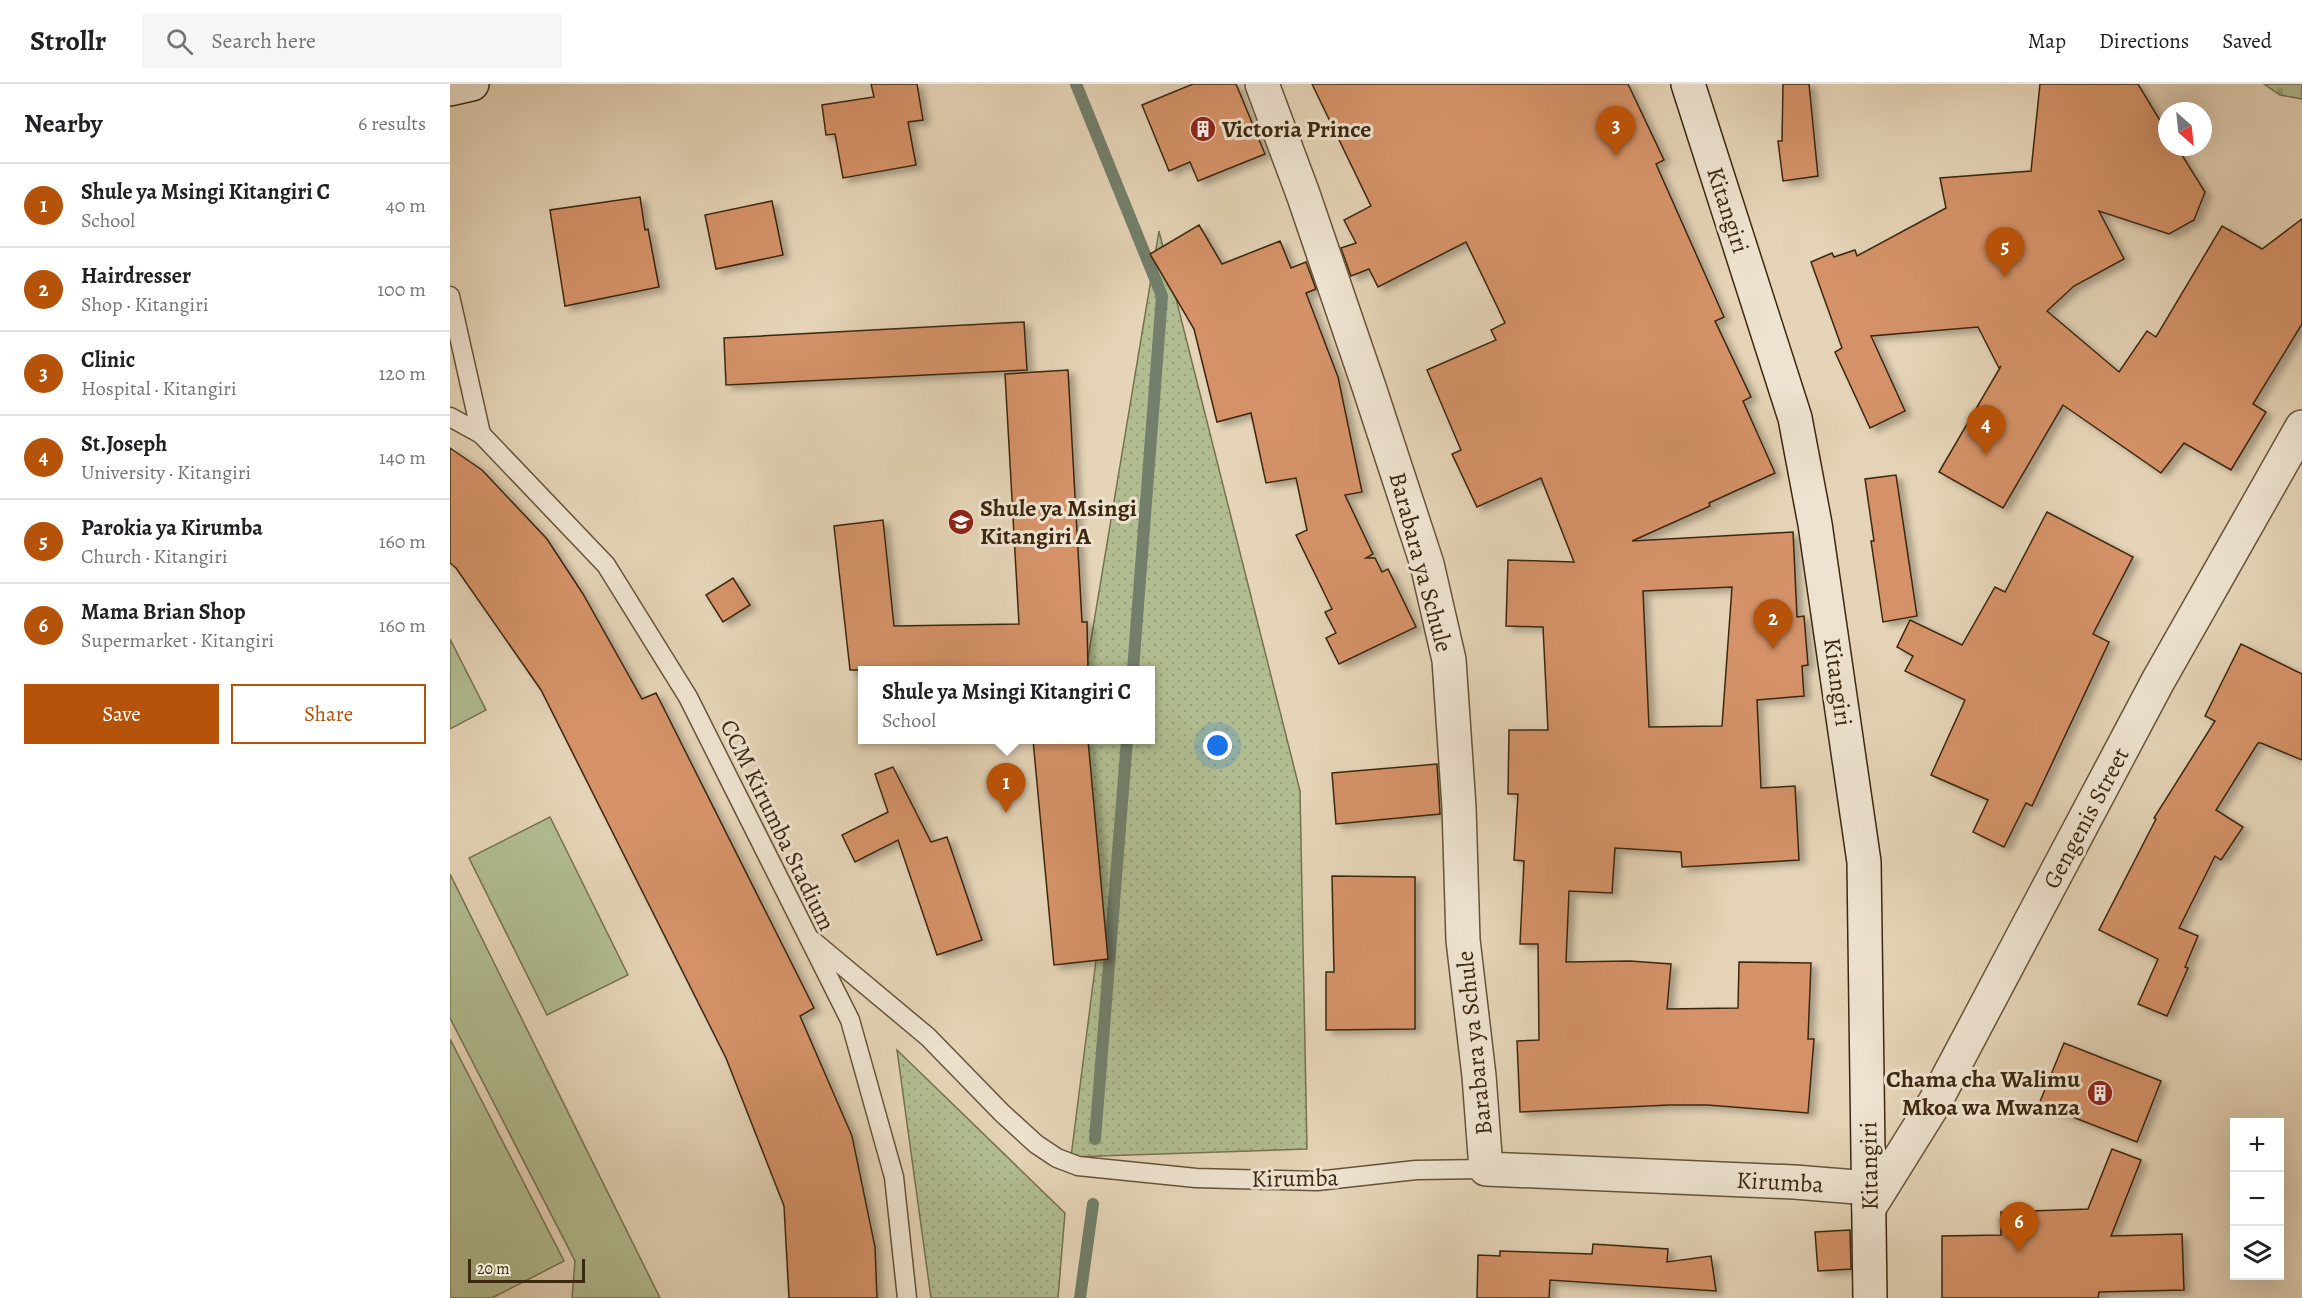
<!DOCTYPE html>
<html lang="en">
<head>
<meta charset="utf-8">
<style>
  body { margin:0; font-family:Alegreya,serif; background:#f6f6f6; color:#202124 }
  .controls { position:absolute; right:18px; bottom:18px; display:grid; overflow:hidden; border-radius:0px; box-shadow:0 6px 24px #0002 }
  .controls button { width:54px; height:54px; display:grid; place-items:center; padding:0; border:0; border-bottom:2px solid #e0e0e0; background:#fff; color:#202124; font:30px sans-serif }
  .compass { position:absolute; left:1708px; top:18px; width:54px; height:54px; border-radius:50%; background:#fff; box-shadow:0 6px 24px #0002; rotate:153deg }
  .scale { position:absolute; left:18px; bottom:15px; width:117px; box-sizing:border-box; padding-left:6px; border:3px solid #3c280f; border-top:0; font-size:16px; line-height:21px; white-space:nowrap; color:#3c280f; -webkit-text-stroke:4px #eee3d0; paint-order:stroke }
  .you { position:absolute; left:768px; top:662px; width:21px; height:21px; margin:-15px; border:4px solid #fff; border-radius:50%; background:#1a73e8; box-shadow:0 0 0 9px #1a73e833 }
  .badge { display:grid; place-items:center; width:39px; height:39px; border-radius:50%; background:#b45309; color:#fff; font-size:20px; font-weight:700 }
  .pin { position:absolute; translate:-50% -50px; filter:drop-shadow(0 2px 3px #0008) }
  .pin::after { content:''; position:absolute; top:32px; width:21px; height:18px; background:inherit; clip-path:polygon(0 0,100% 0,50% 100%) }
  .popup { position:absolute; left:408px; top:582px; width:297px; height:78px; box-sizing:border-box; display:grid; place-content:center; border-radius:0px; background:#fff; filter:drop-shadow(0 2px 4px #0005); font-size:20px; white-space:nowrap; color:#757577 }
  .popup b { font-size:22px; color:#202124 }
  .popup::after { content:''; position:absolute; left:50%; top:100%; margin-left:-12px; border:12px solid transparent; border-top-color:#fff }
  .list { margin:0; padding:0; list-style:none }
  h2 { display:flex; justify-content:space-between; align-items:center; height:78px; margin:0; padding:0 24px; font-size:26px }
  h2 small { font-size:20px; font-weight:400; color:#757577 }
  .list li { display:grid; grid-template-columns:39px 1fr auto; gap:18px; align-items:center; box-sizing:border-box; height:84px; padding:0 24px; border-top:2px solid #e0e0e0 }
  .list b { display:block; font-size:22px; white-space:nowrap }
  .list p { margin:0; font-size:20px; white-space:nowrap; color:#757577 }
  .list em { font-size:20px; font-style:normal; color:#757577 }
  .actions { display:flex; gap:12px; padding:18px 24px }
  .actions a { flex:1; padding:14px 0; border:2px solid #b45309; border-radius:0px; text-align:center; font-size:21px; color:#b45309 }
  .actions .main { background:#b45309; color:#fff }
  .icon { flex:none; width:33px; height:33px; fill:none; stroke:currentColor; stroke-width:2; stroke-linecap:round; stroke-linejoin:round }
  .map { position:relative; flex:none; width:1852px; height:1214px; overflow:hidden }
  header { display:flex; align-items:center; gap:36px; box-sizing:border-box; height:84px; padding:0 30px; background:#fff; border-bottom:2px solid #e0e0e0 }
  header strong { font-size:28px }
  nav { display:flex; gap:33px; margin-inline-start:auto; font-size:21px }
  .search { width:420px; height:54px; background:#f6f6f6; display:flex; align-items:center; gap:15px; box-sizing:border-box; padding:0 21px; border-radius:0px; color:#757577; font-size:22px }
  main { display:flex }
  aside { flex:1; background:#fff }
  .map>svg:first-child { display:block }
</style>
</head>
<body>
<header>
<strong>Strollr</strong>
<div class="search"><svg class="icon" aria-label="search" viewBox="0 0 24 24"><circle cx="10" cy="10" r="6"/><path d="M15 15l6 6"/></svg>Search here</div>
<nav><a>Map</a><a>Directions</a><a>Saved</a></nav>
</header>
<main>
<aside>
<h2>Nearby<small>6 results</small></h2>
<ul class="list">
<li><span class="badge">1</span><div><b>Shule ya Msingi Kitangiri C</b><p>School</p></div><em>40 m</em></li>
<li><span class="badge">2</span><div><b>Hairdresser</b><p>Shop · Kitangiri</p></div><em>100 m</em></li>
<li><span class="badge">3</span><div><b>Clinic</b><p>Hospital · Kitangiri</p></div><em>120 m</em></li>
<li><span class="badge">4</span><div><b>St.Joseph</b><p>University · Kitangiri</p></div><em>140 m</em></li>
<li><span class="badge">5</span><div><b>Parokia ya Kirumba</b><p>Church · Kitangiri</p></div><em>160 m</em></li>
<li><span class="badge">6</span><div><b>Mama Brian Shop</b><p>Supermarket · Kitangiri</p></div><em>160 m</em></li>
</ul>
<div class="actions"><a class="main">Save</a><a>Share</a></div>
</aside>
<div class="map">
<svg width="1852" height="1214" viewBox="0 0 1852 1214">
  <defs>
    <pattern id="grass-dots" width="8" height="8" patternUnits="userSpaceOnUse" patternTransform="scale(1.5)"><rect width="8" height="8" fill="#b1bd91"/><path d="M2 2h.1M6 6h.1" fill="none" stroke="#99a27c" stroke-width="1.8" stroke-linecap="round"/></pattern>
    <pattern id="cemetery-stones" width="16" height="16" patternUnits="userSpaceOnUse" patternTransform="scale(1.5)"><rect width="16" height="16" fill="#b1bd91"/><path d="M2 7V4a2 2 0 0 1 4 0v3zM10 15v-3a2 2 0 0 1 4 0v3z" fill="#99a27c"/></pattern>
    <filter id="shadow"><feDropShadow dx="6" dy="4" stdDeviation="3" flood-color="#0004"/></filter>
  </defs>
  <rect width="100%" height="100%" fill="#e5d4b7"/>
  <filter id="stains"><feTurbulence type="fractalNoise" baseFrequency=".00333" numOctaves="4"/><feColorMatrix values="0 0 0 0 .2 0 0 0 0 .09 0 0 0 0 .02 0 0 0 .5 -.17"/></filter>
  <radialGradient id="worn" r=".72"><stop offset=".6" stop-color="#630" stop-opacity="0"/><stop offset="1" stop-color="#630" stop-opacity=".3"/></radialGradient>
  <g fill="url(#grass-dots)" stroke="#767250" stroke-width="1.5">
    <path d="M709,147L850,707L857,1065L621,1073L651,837L635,656H700V586H636Z"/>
    <path d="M447,966L615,1129L608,1214H481Z"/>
  </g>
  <path fill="url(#cemetery-stones)" stroke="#767250" stroke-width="1.5" d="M1814,0H1852V15L1830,11Z"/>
  <g fill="#b1bd91" stroke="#767250" stroke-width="1.5">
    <path d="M0,555L36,626L0,645Z"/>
    <path d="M100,733L178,891L97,931L19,774Z"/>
    <path d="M0,790L210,1214H122L125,1177L0,934Z"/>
    <path d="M0,955L114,1177L42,1214H0Z"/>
  </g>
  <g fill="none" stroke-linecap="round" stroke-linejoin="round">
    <g stroke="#737f6b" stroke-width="12">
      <path d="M626,0L712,212L683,586"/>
      <path d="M645,1055L677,656"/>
      <path d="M630,1214L643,1120"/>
    </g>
  </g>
  <g fill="#d59268" stroke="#3c280f" stroke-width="1.5" fill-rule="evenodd" filter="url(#shadow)">
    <path d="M421,0H467L473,36L458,38L466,81L393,94L385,50L376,51L372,21L424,13Z"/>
    <path d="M743,0H786L815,70L748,97L740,78L719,87L692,21Z"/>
    <path d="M862,0H1178L1214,76L1206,80L1274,233L1265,237L1301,313L1293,317L1325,389L1259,419L1260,422L1182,457L1343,448L1347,533L1354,532L1358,581L1352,582L1354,612L1307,616L1311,704L1345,702L1349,776L1232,783L1231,768L1165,764L1162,809L1119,807L1116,878L1180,877L1221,880L1217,925L1288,924L1289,878L1361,879L1358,955H1364L1358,1029L1257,1021H1219L1070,1028L1067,957L1089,956L1088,860H1070L1074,777L1064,776L1068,710H1058L1059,646H1098L1093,543L1056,542L1058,476L1124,478L1091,394L1027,423L1002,370L1011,366L977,286L1046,256L1041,246L1055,239L1016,158L928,203L919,185L901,192L891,164L906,159L894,136L921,122ZM1282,503L1272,642L1199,643L1193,507Z"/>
    <path d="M1333,0H1359L1368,92L1333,97L1328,57H1332Z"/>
    <path d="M1590,0H1688L1717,48V63H1727L1755,108L1744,136L1719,150L1649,127L1674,175L1624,202L1597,227L1669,288L1697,247L1706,253L1772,142L1812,165L1852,135V240L1803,320L1816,328L1781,386L1734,359L1711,389L1613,321L1553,424L1489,388L1551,282L1549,284L1528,243L1421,252L1455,327L1420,344L1385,268L1392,264L1361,178L1382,169L1384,173L1405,166L1407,172L1496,124L1490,94L1581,87Z"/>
    <path d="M190,113L195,146L198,145L209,203L115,222L100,126Z"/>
    <path d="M322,117L333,171L266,185L255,131Z"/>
    <path d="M749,141L772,180L830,157L841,184L856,178L866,205L856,209L888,293L912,408L895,411L923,470L916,474H925L932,488L938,485L966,543L889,580L876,554L886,549L875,528L882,525L846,451L857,446L846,394L816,399L801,329L767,338L744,245L700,170Z"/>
    <path d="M574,238L577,286L276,301L274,254Z"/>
    <path d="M618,286L632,538H637L638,586H400L384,442L433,436L444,542L569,540L555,290Z"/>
    <path d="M0,364L32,386L97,455L133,510L192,615L206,609L364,924L350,932L402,1052L425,1163L427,1214H339L334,1122L276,974L91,606L6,484L0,479Z"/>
    <path d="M1446,391L1467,532L1433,538L1421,457H1424L1415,395Z"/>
    <path d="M1597,428L1683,473L1643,550L1659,558L1582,722L1576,719L1554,763L1523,748L1538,716L1481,691L1515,616L1455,587L1463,572L1447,563L1460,536L1512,561L1545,503L1555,508Z"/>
    <path d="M283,494L300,521L273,538L256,511Z"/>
    <path d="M1791,560L1852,590V676L1811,659H1808L1766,726L1793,743L1771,776L1765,772L1729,844L1748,852L1735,883L1738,884L1717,932L1688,920L1708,875L1649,846L1706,735L1704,734L1765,637L1755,632Z"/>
    <path d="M583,656H638L658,875L604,881Z"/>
    <path d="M987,680L990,730L886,740L882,689Z"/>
    <path d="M443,683L481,758L497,753L532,856L487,871L448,756L405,778L392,751L438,728L425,690Z"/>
    <path d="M882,792L965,793V945L876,946V888H884Z"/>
    <path d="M1614,959L1711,997L1687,1058L1589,1020Z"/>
    <path d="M1662,1065L1691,1076L1661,1152L1732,1150L1734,1206L1649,1208L1648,1214H1492V1152L1551,1151V1128L1638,1125Z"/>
    <path d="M1400,1146L1401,1185L1368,1187L1365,1148Z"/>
    <path d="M1143,1160L1218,1165L1217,1178L1261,1172L1266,1207L1100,1196L1099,1214H1027L1028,1171L1050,1172V1167L1142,1170Z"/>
  </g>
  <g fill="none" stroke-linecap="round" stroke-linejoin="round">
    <g stroke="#665339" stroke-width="21">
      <g id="service">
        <path d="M0,212L31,350"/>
        <path d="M0,333L31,350L156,481L238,613L400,936L444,1093L457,1214"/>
        <path d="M363,857L478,953L552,1029L586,1060L607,1074L628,1082L746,1094L867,1097L966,1086L1036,1085"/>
      </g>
    </g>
    <g stroke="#665339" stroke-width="36">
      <path id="minor" d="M812,0L853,110L919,303L977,480L999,576L1009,723L1013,856L1029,992L1036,1085L1344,1098L1419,1104"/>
    </g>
    <g stroke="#665339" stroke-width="36">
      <path id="tertiary" d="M1419,1124L1485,1018L1708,597L1852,343"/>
    </g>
    <g stroke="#3c280f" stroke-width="36">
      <g id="secondary">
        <path d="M1238,0L1345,334L1365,440L1414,778L1420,1214"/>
        <path d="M0,5L22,0"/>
      </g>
    </g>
    <use href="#service" stroke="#eee3d0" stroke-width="18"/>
    <use href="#minor" stroke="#eee3d0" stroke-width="33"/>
    <use href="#tertiary" stroke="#eee3d0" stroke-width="33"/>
    <use href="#secondary" stroke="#eee3d0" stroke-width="33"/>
  </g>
  <defs>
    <g id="building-disc" transform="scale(1.35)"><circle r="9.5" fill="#8f2418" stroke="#eee3d0"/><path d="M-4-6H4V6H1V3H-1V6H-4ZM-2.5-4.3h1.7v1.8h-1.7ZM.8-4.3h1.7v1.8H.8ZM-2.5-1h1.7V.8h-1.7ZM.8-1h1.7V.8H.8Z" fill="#fff"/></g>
    <g id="school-disc" transform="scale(1.35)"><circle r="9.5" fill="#8f2418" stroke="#eee3d0"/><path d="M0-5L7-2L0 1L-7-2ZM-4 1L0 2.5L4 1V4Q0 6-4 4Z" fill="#fff"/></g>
  </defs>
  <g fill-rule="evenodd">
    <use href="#building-disc" x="753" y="45"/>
    <use href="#school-disc" x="511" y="438"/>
    <use href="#building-disc" x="1650" y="1009"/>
  </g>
  <g text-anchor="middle" stroke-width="6" stroke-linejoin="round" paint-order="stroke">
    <g font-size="24" font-weight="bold" fill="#3c280f" stroke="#eee3d0" text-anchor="start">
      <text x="772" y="53">Victoria Prince</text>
      <text x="530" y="432">Shule ya Msingi<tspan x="530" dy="28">Kitangiri A</tspan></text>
      <text x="1630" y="1003" text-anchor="end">Chama cha Walimu<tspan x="1630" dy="28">Mkoa wa Mwanza</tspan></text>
    </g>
    <g font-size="24" fill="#3c280f" stroke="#eee3d0">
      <text transform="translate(1278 126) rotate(72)" y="8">Kitangiri</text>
      <text transform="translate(971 478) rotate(75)" y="8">Barabara ya Schule</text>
      <text transform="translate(1388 598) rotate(82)" y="8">Kitangiri</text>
      <text transform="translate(1636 734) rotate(-62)" y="8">Gengenis Street</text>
      <text transform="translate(328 741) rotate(64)" y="8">CCM Kirumba Stadium</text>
      <text transform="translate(1024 959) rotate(-96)" y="8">Barabara ya Schule</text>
      <text transform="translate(1419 1082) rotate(-91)" y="8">Kitangiri</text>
      <text transform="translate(845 1094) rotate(-1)" y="8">Kirumba</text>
      <text transform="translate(1330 1098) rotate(3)" y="8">Kirumba</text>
    </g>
  </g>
  <rect width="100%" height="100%" filter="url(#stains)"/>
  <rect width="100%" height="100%" fill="url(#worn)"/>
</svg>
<div class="controls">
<button>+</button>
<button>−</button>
<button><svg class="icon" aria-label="layers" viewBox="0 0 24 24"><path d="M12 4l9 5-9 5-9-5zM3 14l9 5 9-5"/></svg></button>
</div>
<svg class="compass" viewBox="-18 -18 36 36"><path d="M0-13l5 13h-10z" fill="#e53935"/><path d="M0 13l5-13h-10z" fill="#757577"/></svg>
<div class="scale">20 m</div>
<div class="you"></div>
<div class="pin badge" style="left:556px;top:729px">1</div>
<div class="popup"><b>Shule ya Msingi Kitangiri C</b>School</div>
<div class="pin badge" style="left:1323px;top:565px">2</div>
<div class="pin badge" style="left:1166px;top:72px">3</div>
<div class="pin badge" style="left:1536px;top:371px">4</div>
<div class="pin badge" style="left:1555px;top:193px">5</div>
<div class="pin badge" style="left:1569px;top:1168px">6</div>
</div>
</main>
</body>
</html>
